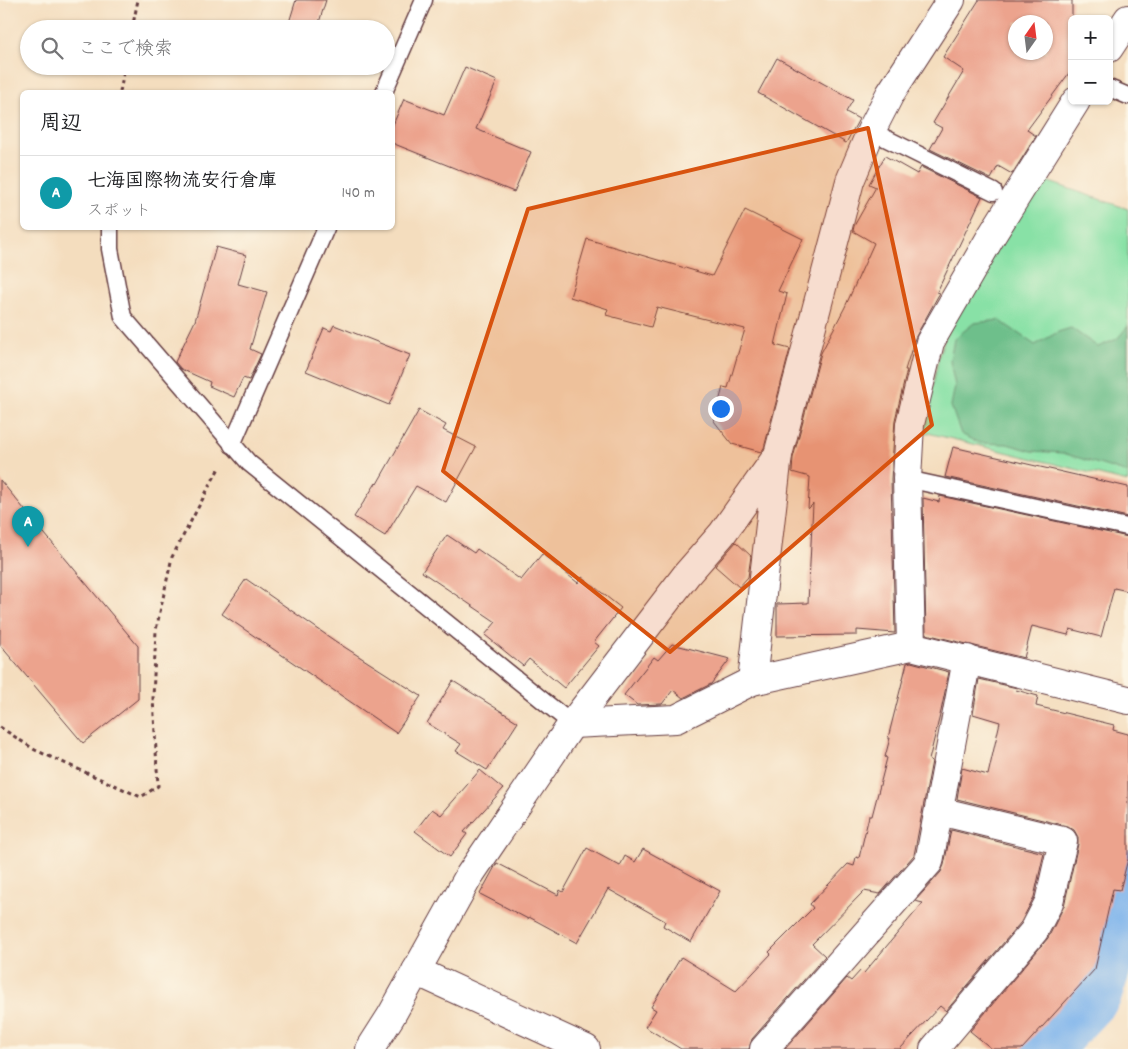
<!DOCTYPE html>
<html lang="ja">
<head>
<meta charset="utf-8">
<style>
  body { margin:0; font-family:Dekko,"Klee One",sans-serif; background:#f2f2f2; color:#202124 }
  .controls { position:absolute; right:15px; top:15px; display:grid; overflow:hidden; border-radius:8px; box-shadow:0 1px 4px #0004 }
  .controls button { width:45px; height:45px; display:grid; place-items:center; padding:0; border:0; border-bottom:1px solid #e0e0e0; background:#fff; color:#202124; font:25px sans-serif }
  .compass { position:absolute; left:1008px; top:15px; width:45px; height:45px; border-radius:50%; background:#fff; box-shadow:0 1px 4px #0004; rotate:14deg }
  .you { position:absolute; left:720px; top:408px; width:18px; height:18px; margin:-12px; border:4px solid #fff; border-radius:50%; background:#1a73e8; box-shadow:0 0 0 8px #1a73e833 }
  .badge { display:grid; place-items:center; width:32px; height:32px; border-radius:50%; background:#0f766e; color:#fff; font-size:16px; font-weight:700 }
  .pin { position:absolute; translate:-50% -41px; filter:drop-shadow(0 1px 2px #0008) }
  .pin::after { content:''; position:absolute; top:26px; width:18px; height:15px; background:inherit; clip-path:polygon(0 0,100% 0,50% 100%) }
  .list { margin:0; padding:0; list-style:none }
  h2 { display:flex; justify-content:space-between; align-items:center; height:65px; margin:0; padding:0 20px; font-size:21px }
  h2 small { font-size:16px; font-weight:400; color:#757577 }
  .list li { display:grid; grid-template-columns:32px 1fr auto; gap:15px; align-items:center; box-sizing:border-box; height:75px; padding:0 20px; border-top:1px solid #e0e0e0 }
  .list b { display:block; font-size:19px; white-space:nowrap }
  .list p { margin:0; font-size:16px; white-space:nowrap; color:#757577 }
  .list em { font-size:16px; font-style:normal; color:#757577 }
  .icon { flex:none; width:28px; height:28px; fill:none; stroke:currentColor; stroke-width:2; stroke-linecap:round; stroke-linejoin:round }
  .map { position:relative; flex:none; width:1128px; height:1049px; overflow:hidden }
  .search { position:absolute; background:#fff; box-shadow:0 1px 4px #0004; left:20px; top:20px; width:375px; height:55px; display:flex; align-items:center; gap:12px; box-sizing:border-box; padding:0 18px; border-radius:28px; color:#757577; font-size:19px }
  .panel { position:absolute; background:#fff; box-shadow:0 1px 4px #0004; left:20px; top:90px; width:375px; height:140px; border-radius:8px }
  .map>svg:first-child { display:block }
</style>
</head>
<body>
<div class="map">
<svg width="1128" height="1049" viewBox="0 0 1128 1049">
  <rect width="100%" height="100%" fill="#fcf5e5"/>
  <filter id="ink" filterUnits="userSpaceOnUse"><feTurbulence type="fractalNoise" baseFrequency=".02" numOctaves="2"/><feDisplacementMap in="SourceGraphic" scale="10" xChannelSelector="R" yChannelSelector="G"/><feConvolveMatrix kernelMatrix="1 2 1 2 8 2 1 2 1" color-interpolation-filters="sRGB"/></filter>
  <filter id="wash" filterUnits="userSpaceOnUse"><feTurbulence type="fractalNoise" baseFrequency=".0096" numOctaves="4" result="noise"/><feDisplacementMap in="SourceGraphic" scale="20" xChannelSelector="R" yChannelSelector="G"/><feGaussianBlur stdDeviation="1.12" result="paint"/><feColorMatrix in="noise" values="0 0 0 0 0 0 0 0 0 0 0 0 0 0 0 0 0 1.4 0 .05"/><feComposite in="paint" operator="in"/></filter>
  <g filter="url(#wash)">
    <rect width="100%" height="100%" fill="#f4ddbe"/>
    <path fill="#88e1a6" stroke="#698068" d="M1038,178L1128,209V482L924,432L939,355L951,319Z"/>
    <path fill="#6ebf8b" stroke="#5c6f5b" d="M999,320L1035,345L1058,332L1071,328L1098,347L1117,339L1128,326V473L1063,453L1032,451L1007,444L980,443L961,434L951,406L955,386L950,361L954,339L974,323Z"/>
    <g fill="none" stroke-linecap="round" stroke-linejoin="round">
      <path stroke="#7eb4ec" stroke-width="61" d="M1039,1049L1092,992L1128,880"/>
    </g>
    <g id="blocks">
      <g fill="#eca38d" fill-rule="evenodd">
        <path d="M296,0H326L317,29H287Z"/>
        <path d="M979,0H1072V69L1027,130L1036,136L1012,174L998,166L991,179L930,149L942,128L933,123L964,71L943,57ZM1016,22H1046V52H1016Z"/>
        <path d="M777,58L853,100L846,112L859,119L846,143L758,93Z"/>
        <path d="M465,67L497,81L476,129L531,152L514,192L392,143V127L404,99L444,115Z"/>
        <path d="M885,156L917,174L921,167L982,197L937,292L940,293L938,296L915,338L905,370H907L895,420L891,479L895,633L857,630V635L777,636V604L808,603L813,504L808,509L810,477L792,472L793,458L821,353L845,307L874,243L853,231L854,226L876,187L869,184Z"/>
        <path d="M745,210L803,239L778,291L787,294L775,345L790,349L764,448L761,452L732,444L714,421L723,387L728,388L745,329L657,307L651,327L606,315L608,309L570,297L587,239L712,276Z"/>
        <path d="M216,247L246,255L238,284L267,292L250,349L261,354L249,380L243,378L234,397L209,386L210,382L181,369L175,362L195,321Z"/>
        <path d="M334,325L410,355L389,405L306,371L324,328L331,331Z"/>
        <path d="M419,410L446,425L443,430L476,447L446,502L416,486L385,536L354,517L376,483L377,484Z"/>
        <path d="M953,447L1128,487V517L945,477Z"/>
        <path d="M0,480L138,646V699L83,743L0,645Z"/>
        <path d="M940,496L1128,537V591L1114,588L1101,637L1070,629L1068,635L1032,626L1024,658L926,634L923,498L939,502Z"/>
        <path d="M447,535L474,553L477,549L521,580L542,554L578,583L582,577L621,608L594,642L599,646L564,688L529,659L523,666L485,635L496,622L422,572Z"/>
        <path d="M736,542L751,556L748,577L739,587L715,566Z"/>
        <path d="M246,579L335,641L421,696L396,733L222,614Z"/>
        <path d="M672,644L730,659L711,684L683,698L673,690L662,704L637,705L624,695L654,657L658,660Z"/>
        <path d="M911,662L949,672L941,711L929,760L932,761L914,855L880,894L864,891L812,944L825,956L752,1039L749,1049H681L645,1027L656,1010L651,1007L681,957L736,991L771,954L769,952L813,908L810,904L848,864L854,866L856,857L859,858L869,816H872L887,758L885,757L890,738H888L907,663Z"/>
        <path d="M979,679L1017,688L1016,690L1038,696L1036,706L1114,725L1113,730L1128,734V859L1120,890L1113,889L1095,969L1022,1049H992L970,1031L1048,938L1064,906L1078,844V837L1074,830L1067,826L957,799L962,768L988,775L1000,722L973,714Z"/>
        <path d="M453,681L518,722L487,770L456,751L461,744L427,723Z"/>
        <path d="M480,770L503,789L464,832L467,834L450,857L415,831L432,809L441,815Z"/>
        <path d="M951,830L1044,853L1034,897L1021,922L946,1011L940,1006L900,1049H785L847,978L851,981L861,970L864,973L923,903L915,901L941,872L944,865Z"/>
        <path d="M587,848L620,866L625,856L635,862L643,849L720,891L691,942L663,926L665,921L608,889L577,943L529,917L528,919L480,894L497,863L558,895L560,890L563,892Z"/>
      </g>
    </g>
  </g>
  <g filter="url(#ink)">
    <use href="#blocks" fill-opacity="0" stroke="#643c41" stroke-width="1"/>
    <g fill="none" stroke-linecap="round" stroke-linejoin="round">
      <g stroke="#643c41" stroke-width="19">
        <g id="service">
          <path d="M1109,88L1128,96"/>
          <path d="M384,92L424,0"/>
          <path d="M871,131L994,192"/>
          <path d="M110,228V249L123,317L249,463L572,724"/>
          <path d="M232,445L326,228"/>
          <path d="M907,479L1127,527"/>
        </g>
      </g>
      <g stroke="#643c41" stroke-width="30">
        <g id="minor">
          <path d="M1109,48L1128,19"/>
          <path d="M911,646L907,479L910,424L930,342L992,235L1076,101"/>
          <path d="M752,681L778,455L850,181L871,131L890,94L951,0"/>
          <path d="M572,724L676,719L752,681L911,646L1128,700"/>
          <path d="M416,971L586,1049"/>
          <path d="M370,1049L391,1016L469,876L572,724L687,574L722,534L778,455"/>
          <path d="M764,1049L929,862L967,659"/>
          <path d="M934,1049L1034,931L1049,902L1063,841L939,811"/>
        </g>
      </g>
      <g stroke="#643c41" stroke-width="3" stroke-dasharray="4 4" stroke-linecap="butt">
        <path d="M132,29L138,0"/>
        <path d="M120,92L125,66"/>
        <path d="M0,727L35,750L141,797L158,786L153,698L156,630L172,557L219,468"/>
      </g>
      <use href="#service" stroke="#fff" stroke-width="16"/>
      <use href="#minor" stroke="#fff" stroke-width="28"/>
    </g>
  </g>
  <path fill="#d8530f" fill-opacity="0.2" stroke="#d8530f" stroke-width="4" stroke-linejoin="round" d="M868,128L932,425L670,652L443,471L528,209Z"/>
</svg>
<div class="controls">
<button>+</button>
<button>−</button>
</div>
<svg class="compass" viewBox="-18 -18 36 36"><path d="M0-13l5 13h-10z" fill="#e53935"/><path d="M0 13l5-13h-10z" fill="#757577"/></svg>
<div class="you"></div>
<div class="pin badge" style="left:28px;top:547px;background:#0f9aa8">A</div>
<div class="search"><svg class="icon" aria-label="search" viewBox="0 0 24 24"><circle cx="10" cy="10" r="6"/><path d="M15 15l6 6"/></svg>ここで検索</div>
<section class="panel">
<h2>周辺<small></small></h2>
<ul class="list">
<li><span class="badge" style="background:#0f9aa8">A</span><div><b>七海国際物流安行倉庫</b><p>スポット</p></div><em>140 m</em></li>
</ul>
</section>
</div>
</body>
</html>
